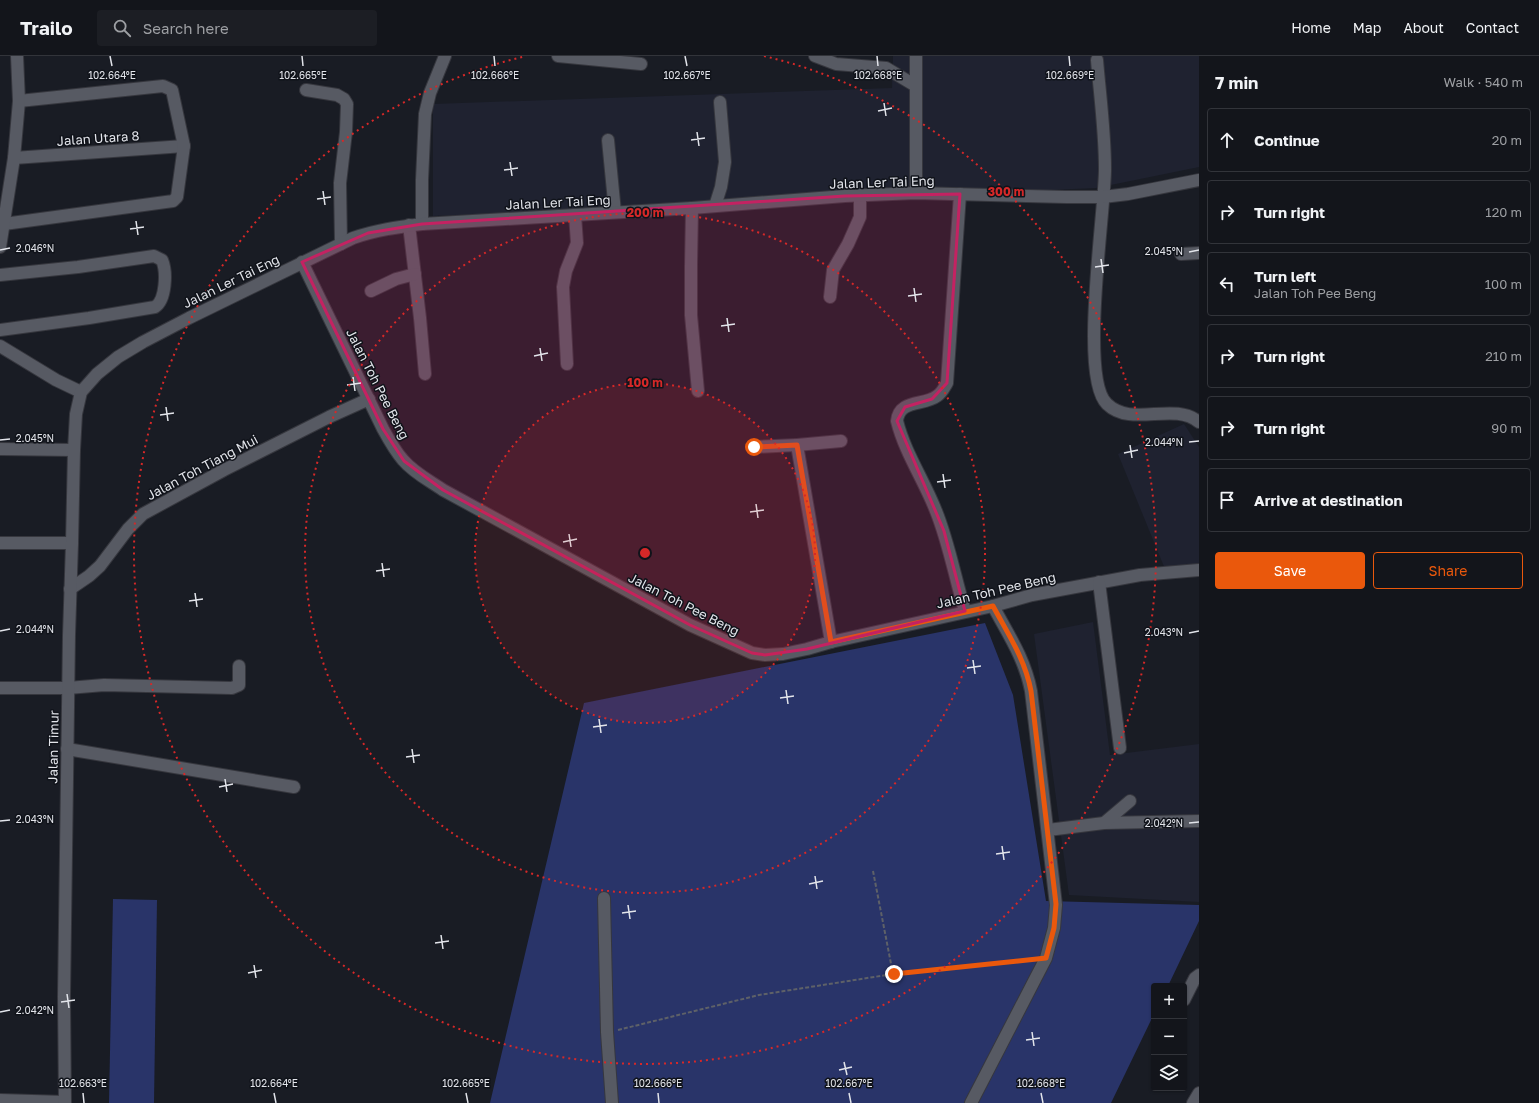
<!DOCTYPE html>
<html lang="en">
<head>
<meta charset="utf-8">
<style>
  body { margin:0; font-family:"Golos Text",sans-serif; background:#1c1e24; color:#f1f3f6 }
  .controls { position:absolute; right:12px; bottom:12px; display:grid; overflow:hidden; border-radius:4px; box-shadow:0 1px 3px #0004 }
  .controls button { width:36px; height:36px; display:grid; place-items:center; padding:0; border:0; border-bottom:1px solid #32343a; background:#13151b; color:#f1f3f6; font:20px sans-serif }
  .stop { position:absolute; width:12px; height:12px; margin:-9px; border:3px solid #ea580c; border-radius:50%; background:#fff }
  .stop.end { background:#ea580c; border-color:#fff; box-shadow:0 1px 4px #0008 }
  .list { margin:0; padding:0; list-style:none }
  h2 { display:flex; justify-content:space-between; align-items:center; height:52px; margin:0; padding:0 16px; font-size:17px }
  h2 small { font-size:13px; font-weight:400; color:#9d9fa3 }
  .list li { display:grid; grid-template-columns:26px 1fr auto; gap:12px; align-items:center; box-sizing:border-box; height:64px; margin:0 8px 8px; padding:0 8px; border:1px solid #32343a; border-radius:4px }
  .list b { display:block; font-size:15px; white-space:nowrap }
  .list p { margin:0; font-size:13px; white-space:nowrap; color:#9d9fa3 }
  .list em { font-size:13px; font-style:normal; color:#9d9fa3 }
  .actions { display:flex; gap:8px; padding:12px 16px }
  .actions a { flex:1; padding:9px 0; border:1px solid #ea580c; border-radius:4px; text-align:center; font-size:14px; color:#ea580c }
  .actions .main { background:#ea580c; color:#fff }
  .icon { flex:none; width:22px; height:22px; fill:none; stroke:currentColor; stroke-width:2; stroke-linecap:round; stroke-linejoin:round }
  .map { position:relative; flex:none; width:1199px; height:1047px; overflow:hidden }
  header { display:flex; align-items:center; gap:24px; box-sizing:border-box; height:56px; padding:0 20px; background:#13151b; border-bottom:1px solid #32343a }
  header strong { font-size:19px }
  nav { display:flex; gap:22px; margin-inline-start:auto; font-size:14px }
  .search { width:280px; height:36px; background:#1c1e24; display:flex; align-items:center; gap:10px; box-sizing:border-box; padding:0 14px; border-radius:4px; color:#9d9fa3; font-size:15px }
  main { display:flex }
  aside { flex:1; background:#13151b }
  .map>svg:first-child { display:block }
</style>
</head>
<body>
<header>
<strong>Trailo</strong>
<div class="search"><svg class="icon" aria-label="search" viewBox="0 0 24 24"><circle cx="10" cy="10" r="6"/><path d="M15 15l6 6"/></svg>Search here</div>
<nav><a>Home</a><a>Map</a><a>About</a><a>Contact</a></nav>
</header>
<main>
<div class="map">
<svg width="1199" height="1047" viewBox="0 0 1199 1047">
  <rect width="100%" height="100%" fill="#191c24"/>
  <g fill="#1f2230">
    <path d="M893,0H1199V111L1096,132L433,160V48L892,32Z"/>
    <path d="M1184,368L1199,391V508L1165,513L1118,398Z"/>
    <path d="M1093,566L1110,699L1199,688V846L1069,839L1034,578Z"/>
  </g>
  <g fill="#293469">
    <path d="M985,567L1013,639L1046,845L1199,849V865L1168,930H1154V958L1111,1047H490L584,647Z"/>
    <path d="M113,843L157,844L154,1047H109Z"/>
  </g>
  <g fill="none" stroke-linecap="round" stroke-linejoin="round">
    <g stroke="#36373e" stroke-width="14">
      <g id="minor">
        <path d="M558,0L641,8"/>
        <path d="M815,0L836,8L886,12L916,30"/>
        <path d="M1097,4C1100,40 1105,76 1105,113C1105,156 1079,322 1107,348C1132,372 1173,345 1199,366"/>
        <path d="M306,34L337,39L344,43L347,48L346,76L340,127L341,188"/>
        <path d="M608,84L615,156"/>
        <path d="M14,102L184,90"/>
        <path d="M916,137V0"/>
        <path d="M960,138L947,327C944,332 942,337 937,340C924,350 899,343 897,365C905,397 924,424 936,455C949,487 955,522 965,555"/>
        <path d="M715,150L721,131L725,106L720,46"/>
        <path d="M692,152L691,210V259L698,335"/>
        <path d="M4,168L173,145L177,141L184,90L172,34L163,30L19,45"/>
        <path d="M422,168V124L425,58L430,37L445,0"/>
        <path d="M409,169L420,262L425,318"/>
        <path d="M0,191L14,102L19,45L17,0"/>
        <path d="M1181,198L1199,197"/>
        <path d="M302,206L383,373C389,384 395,395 403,404C414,417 430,425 443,434L690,569L752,597L765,599L783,598L807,593L831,586L993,550L1032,539L1140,519L1199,514"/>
        <path d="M0,219L78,211L154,200L162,204C167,216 166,244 155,251L89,262L0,274"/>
        <path d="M371,235L396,223L415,218"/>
        <path d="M830,241L833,214L848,188L860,161V139"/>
        <path d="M0,290L56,324L81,336"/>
        <path d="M567,308L563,231L566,215L577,187L575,159"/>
        <path d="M754,391L797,389"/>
        <path d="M0,393L74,394"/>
        <path d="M0,487H72"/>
        <path d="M1099,526L1120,692"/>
        <path d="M70,533L89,520L100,510L128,473L143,458L224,414L329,361L369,343"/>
        <path d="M831,586L797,389L841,385"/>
        <path d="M0,632H68L104,629L232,632L239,629V610"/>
        <path d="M67,693L294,731"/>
        <path d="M1104,767L1199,765"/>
        <path d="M1048,774L1104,767L1130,745"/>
        <path d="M604,842L607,976L612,1047"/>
        <path d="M1184,944L1195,922L1199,919"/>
        <path d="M0,1044L65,1046"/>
        <path d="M65,1047L64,941L69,579L72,487L74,394L76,358L81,336L97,318L118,301L143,286L189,262L353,182C376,174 398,171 422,168L692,152L845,140L916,137L1066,141H1103L1128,138L1199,124"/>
        <path d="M971,1047L1046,902L1054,872L1056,849L1031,635C1025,603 1008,578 993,550"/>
        <path d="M1193,1047L1199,1037"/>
      </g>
    </g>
    <g stroke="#5e6168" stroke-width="2" stroke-dasharray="4 2" stroke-linecap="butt">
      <path d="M873,815L893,918"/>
      <path d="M618,974L759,939L893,918L1033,903"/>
    </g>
    <use href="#minor" stroke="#575a63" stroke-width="12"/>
  </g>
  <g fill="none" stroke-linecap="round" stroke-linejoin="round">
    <path stroke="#ea580c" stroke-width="5" d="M754,391L797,389L831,586L993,550C1008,578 1025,603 1031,635L1056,848L1054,872L1046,902L894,918"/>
  </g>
  <path fill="#c42262" fill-opacity="0.2" stroke="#c42262" stroke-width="3" stroke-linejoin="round" d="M960,138L947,327L932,343L905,351L897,365L944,475L965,555L807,593L765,599L752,597L690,569L443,434L404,405L383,373L302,206L368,177L422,168L845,140Z"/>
  <path fill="none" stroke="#e2e4ea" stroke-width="1.5" d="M110,0L112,10M302,0L303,10M494,0L495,10M685,0L687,10M877,0L878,10M1069,0L1070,10M884,47L886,60M878,55L892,52M697,76L699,90M691,84L705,82M510,106L512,120M504,114L518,112M323,135L325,149M317,143L331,141M136,165L138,179M130,173L144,171M0,194L10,192M1189,196L1199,194M1101,203L1103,217M1095,211L1109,209M914,232L916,246M908,240L922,238M727,262L729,276M721,270L735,268M540,292L542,305M534,300L548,297M353,321L355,335M347,329L361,327M166,351L168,365M160,359L174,357M0,384L10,383M1189,386L1199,385M1130,389L1132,402M1124,397L1138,394M943,418L945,432M937,426L951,424M756,448L758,462M750,456L764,454M569,478L571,491M563,486L577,483M382,507L384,521M376,515L390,513M195,537L197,551M189,545L203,543M0,575L10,573M1189,577L1199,575M973,604L975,618M967,612L981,610M786,634L788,648M780,642L794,640M599,663L601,677M593,671L607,669M412,693L414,707M406,701L420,699M225,723L227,736M219,731L233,728M0,765L10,764M1189,767L1199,766M1002,790L1004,804M996,798L1010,796M815,820L817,833M809,828L823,825M628,849L630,863M622,857L636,855M441,879L443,893M435,887L449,885M254,909L256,922M248,917L262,914M67,938L69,952M61,946L75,944M0,956L10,954M1032,976L1034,990M1026,984L1040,982M844,1006L847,1019M839,1014L852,1011M83,1037L84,1047M274,1037L276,1047M466,1037L468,1047M658,1037L659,1047M849,1037L851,1047M1041,1037L1043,1047"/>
  <circle cx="645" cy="497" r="170" fill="#d62828" fill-opacity=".12"/>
  <g fill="none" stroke="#d62828" stroke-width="2" stroke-dasharray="2 4">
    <circle cx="645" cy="497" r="170"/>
    <circle cx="645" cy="497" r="340"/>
    <path d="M764 0A511 511 0 1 1 526 0"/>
  </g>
  <g text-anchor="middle" stroke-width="3" stroke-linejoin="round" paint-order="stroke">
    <g font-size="13" fill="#e2e4ea" stroke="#10131a">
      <text transform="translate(98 82) rotate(-4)" y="5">Jalan Utara 8</text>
      <text transform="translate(882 126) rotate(-2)" y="5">Jalan Ler Tai Eng</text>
      <text transform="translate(558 146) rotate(-3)" y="5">Jalan Ler Tai Eng</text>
      <text transform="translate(231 225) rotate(-26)" y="5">Jalan Ler Tai Eng</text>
      <text transform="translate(378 328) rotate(63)" y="5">Jalan Toh Pee Beng</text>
      <text transform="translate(202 411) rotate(-28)" y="5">Jalan Toh Tiang Mui</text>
      <text transform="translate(996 534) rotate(-13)" y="5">Jalan Toh Pee Beng</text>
      <text transform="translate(684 548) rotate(27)" y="5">Jalan Toh Pee Beng</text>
      <text transform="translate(53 691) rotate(-89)" y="5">Jalan Timur</text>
    </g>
  </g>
  <g font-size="10" text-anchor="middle" fill="#e2e4ea" stroke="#10131a" stroke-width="3" stroke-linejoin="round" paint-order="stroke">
    <text x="112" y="23">102.664°E</text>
    <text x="303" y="23">102.665°E</text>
    <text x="495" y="23">102.666°E</text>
    <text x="687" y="23">102.667°E</text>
    <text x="878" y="23">102.668°E</text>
    <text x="1070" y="23">102.669°E</text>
    <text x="35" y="196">2.046°N</text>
    <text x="1164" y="199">2.045°N</text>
    <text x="35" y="386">2.045°N</text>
    <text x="1164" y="390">2.044°N</text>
    <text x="35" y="577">2.044°N</text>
    <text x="1164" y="580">2.043°N</text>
    <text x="35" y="767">2.043°N</text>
    <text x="1164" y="771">2.042°N</text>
    <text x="35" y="958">2.042°N</text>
    <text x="83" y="1031">102.663°E</text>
    <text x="274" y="1031">102.664°E</text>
    <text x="466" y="1031">102.665°E</text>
    <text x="658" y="1031">102.666°E</text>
    <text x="849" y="1031">102.667°E</text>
    <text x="1041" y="1031">102.668°E</text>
  </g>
  <circle cx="645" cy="497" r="6" fill="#d62828" stroke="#10131a" stroke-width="2"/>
  <g font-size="12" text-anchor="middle" font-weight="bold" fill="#d62828" stroke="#10131a" stroke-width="3" stroke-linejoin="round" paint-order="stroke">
    <text x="1006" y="140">300 m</text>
    <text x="645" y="161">200 m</text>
    <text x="645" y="331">100 m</text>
  </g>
</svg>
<div class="controls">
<button>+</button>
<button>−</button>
<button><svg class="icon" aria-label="layers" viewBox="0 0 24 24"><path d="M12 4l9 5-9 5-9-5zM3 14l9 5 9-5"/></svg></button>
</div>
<div class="stop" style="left:754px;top:391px"></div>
<div class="stop end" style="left:894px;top:918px"></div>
</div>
<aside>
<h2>7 min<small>Walk · 540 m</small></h2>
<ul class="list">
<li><svg class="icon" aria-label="ahead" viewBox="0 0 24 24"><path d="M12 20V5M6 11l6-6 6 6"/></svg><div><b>Continue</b></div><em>20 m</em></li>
<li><svg class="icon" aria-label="right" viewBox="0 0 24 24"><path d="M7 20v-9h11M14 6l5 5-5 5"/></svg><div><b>Turn right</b></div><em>120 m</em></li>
<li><svg class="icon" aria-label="left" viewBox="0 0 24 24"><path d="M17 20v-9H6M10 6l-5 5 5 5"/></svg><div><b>Turn left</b><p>Jalan Toh Pee Beng</p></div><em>100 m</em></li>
<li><svg class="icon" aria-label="right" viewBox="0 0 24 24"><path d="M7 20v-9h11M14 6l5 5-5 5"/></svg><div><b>Turn right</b></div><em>210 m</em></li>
<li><svg class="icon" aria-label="right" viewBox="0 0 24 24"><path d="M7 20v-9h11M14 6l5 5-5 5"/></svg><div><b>Turn right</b></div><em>90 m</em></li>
<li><svg class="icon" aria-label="arrive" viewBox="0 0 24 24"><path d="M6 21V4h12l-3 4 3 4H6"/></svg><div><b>Arrive at destination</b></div></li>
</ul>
<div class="actions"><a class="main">Save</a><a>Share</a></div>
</aside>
</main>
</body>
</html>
